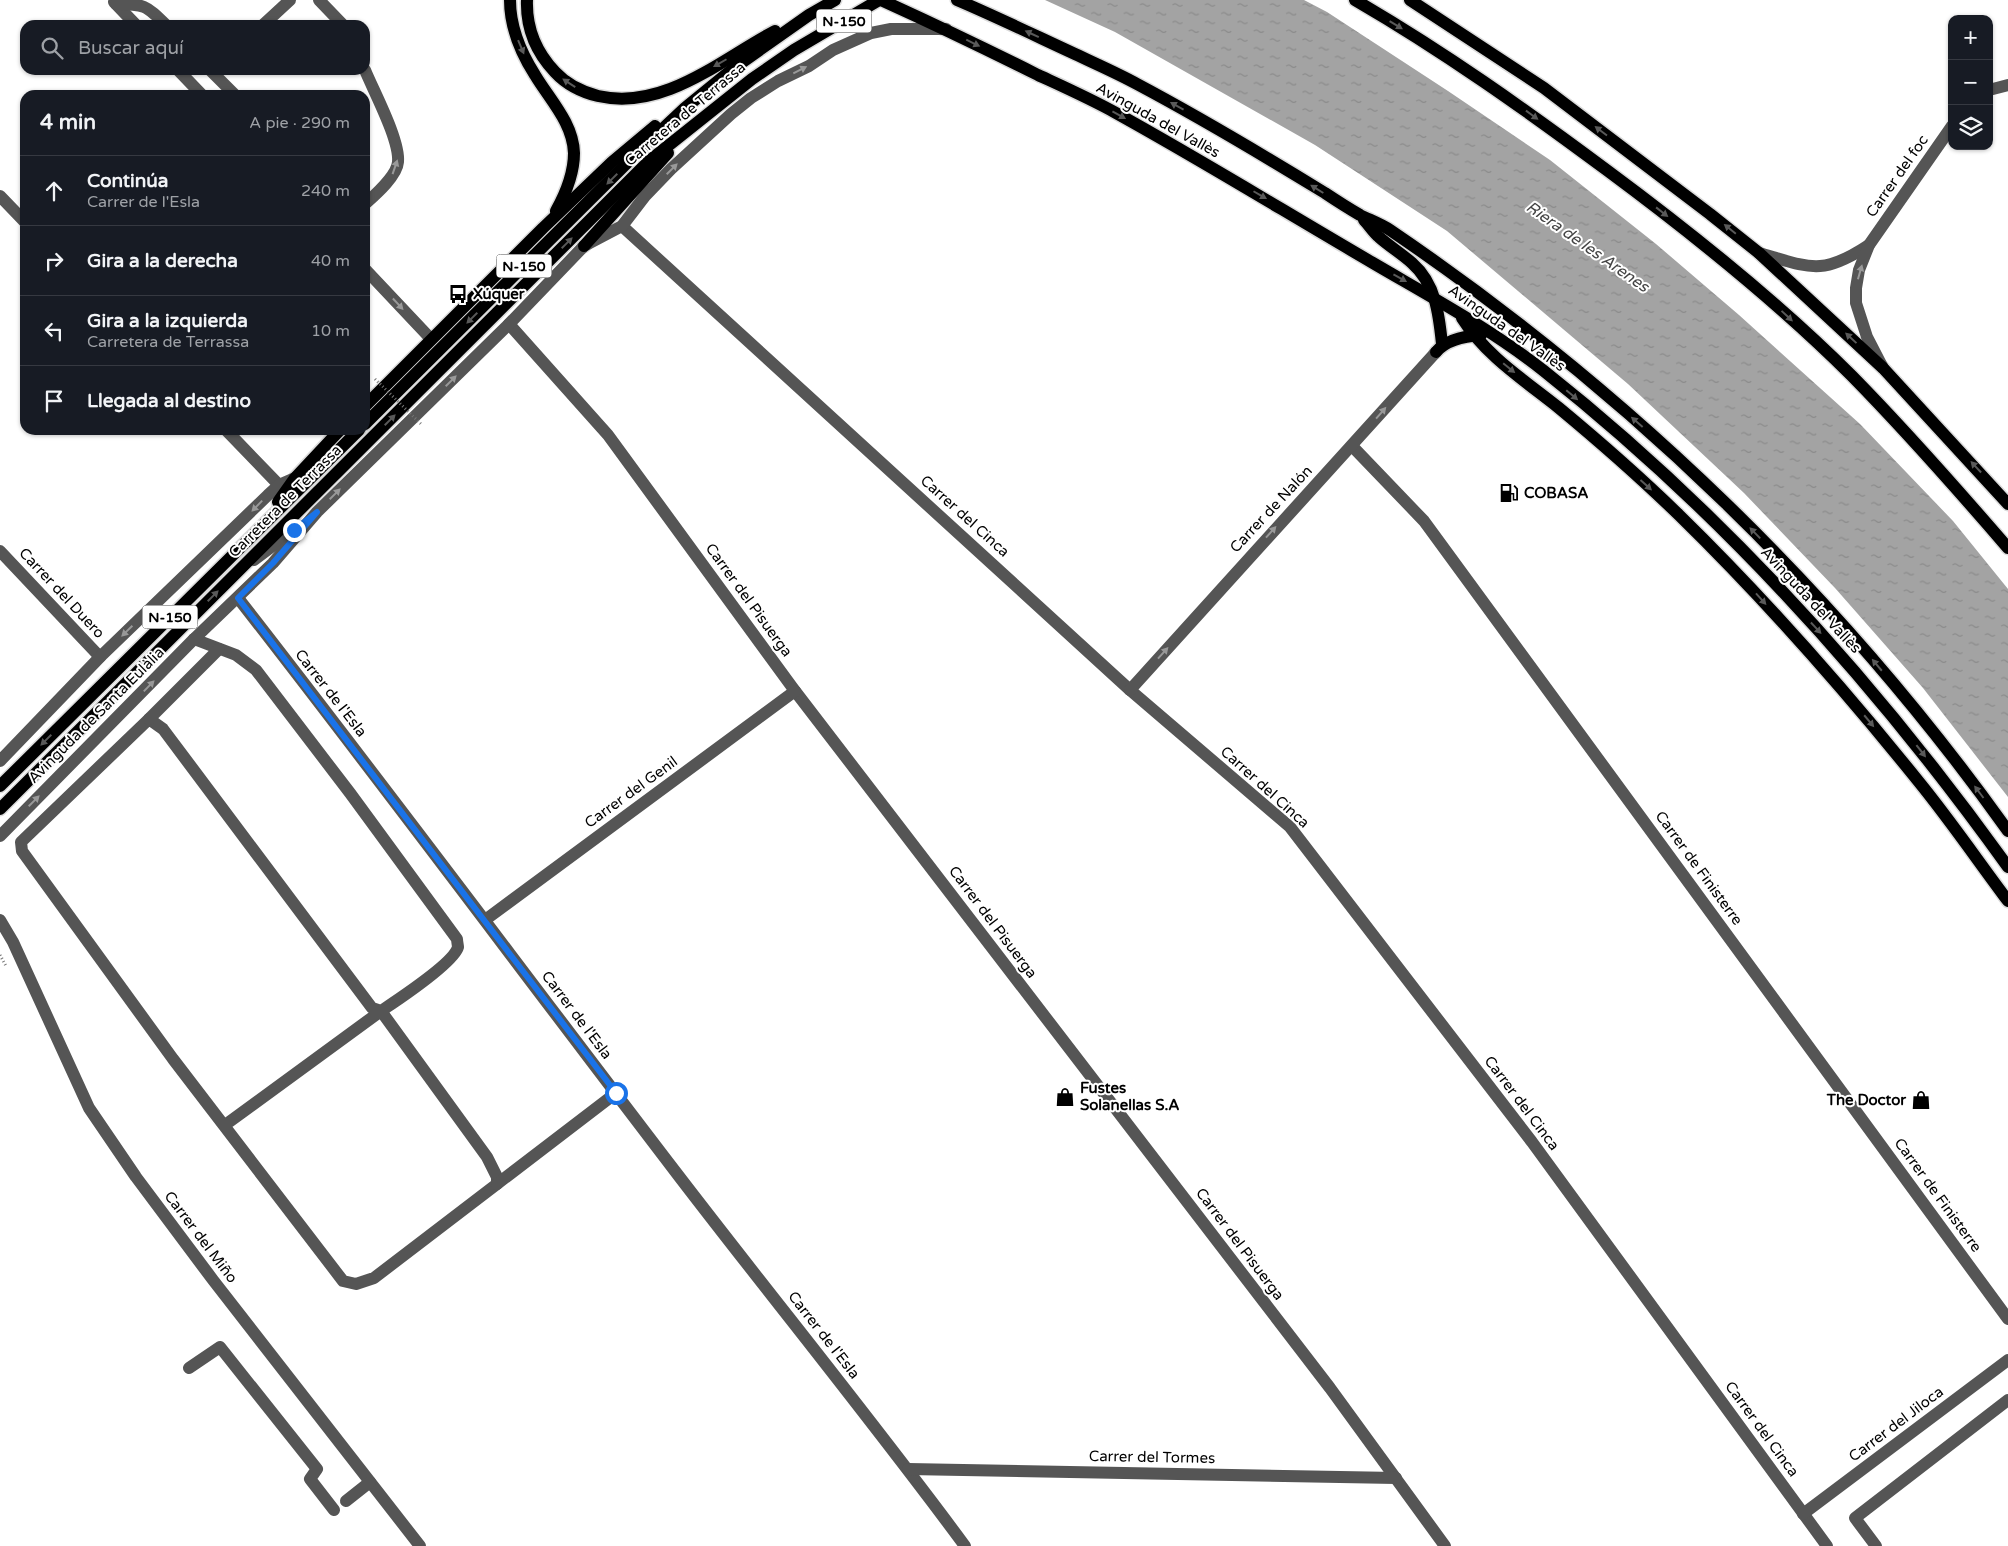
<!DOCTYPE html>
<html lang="es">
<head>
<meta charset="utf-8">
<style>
  body { margin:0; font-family:"Varela Round",sans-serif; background:#20242c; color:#f1f3f6 }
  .controls { position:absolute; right:15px; top:15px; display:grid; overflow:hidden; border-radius:10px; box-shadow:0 1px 4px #0004 }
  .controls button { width:45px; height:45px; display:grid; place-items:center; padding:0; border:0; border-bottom:1px solid #363941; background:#171b24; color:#f1f3f6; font:25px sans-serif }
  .stop { position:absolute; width:15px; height:15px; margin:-11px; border:4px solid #1a73e8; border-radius:50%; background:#fff }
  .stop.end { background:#1a73e8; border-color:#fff; box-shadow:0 1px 5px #0008 }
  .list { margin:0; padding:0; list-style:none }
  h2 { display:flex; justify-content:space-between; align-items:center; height:65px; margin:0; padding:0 20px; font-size:21px }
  h2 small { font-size:16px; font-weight:400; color:#9ea1a6 }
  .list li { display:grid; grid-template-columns:32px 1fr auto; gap:15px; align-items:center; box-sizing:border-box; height:70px; padding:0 20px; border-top:1px solid #363941 }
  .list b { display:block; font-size:19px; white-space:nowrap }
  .list p { margin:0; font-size:16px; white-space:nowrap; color:#9ea1a6 }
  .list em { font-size:16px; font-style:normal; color:#9ea1a6 }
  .icon { flex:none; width:28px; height:28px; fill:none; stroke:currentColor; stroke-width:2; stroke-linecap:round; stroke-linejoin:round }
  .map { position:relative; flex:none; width:2008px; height:1546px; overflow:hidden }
  .search { position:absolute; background:#171b24; box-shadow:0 1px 4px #0004; left:20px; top:20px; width:350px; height:55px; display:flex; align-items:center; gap:12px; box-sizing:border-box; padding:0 18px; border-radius:15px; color:#9ea1a6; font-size:19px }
  .panel { position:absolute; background:#171b24; box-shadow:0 1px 4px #0004; left:20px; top:90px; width:350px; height:345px; border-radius:15px }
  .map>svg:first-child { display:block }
</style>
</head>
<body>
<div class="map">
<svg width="2008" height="1546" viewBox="0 0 2008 1546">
  <defs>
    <pattern id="water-ripples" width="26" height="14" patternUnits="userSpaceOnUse" patternTransform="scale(1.25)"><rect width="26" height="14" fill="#a3a3a3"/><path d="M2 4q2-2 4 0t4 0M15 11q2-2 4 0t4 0" fill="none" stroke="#8b8b8b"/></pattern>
  </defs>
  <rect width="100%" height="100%" fill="#fff"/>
  <path fill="url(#water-ripples)" d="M1045,0H1304L1327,12L1448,91L1550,160L1656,244L1739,315L1860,424L1953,521L2008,589V797L1923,688L1835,588L1744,493L1628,384L1447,231L1315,145L1115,32Z"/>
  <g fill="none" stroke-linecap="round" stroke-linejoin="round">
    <g stroke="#dbdbdb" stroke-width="15">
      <g id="major">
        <path d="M510,0C510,27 521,53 535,75C550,100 573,123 574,153C574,174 566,193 556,211"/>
        <path d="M527,0C526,28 536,52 555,72C566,84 582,92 598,96C664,111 720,60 775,31"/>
        <path d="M881,0C934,24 986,49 1038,75C1064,87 1091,99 1116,113C1203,161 1287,213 1373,263C1431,297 1491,329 1544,371C1722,512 1876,683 2008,867"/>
        <path d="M957,0C997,17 1036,36 1075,54C1096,64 1117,73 1137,84C1201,118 1263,155 1325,193C1337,201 1348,208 1360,215C1370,220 1381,224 1390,230C1629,392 1841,597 2008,831"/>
        <path d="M1355,0C1443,51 1526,110 1608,171C1693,234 1777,301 1852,376C1906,431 1958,490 2008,548"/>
        <path d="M1410,0L1544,88L1710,214L1759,253L1883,368L2008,504"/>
        <path d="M1364,220C1369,225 1373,232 1379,237C1389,246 1402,254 1412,263C1436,284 1439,315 1442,344"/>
        <path d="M584,246L668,153"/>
        <path d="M1462,318C1486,356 1524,380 1559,408C1600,442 1641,478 1679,515C1765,599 1844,689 1919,782C1950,820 1978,861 2008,901"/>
        <path d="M1436,352C1446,340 1465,336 1481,335"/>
        <path d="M365,406L543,228L612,162L655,126"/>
        <path d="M365,424L637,153L685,108L734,68L809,15L835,0"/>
        <path d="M278,502L295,478L340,430"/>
        <path d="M0,786L359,430"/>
        <path d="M0,809L649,161L752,79L794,50L879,0"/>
      </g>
    </g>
    <path stroke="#777" stroke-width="3" stroke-dasharray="1 2.5" stroke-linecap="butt" d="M0,955L6,966"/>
    <g stroke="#555" stroke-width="12">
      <path d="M319,0L343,25"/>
      <path d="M114,2L136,25"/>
      <path d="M116,4C144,4 146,5 166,25"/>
      <path d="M263,25L290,0"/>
      <path d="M178,70L202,95"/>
      <path d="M210,70L235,95"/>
      <path d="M365,70C374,92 400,140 398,162C397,176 375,195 365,204"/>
      <path d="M1989,90L2008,85"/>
      <path d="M0,196L25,222"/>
      <path d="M622,226L1130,690L1290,827L1532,1142L1827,1546"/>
      <path d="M1759,253C1811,268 1822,276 1869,245"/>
      <path d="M365,269L431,339"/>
      <path d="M509,324L608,435L795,691L1330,1388L1445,1546"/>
      <path d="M1883,368L1867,337L1856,303V288L1859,270L1869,245L1952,126"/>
      <path d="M226,430L279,485"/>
      <path d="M1352,446L1424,521L2008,1319"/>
      <path d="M0,551L100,657"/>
      <path d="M254,560L298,527"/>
      <path d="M238,598C387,789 531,983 678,1175C773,1299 872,1420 965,1546"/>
      <path d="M194,639L236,655L256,670L350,793L457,939C457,941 458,946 458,947C454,963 396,1001 381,1011L372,1008L163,729L149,719L21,842L22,851L173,1059L343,1281L356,1284L374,1278L497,1184V1177L487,1157L381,1011L225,1125"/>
      <path d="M1130,690L1436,352"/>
      <path d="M149,719L219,649"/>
      <path d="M0,761L100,657L268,495L279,485L295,478"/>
      <path d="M0,836L194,639L273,563L317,512L509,324L584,246L622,226L645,196L671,169L731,114L751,98L778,81L809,66L833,50L871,33L891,29H946"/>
      <path d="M0,920L13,942L89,1108L136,1177L213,1280L420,1546"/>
      <path d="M485,920L795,691"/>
      <path d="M497,1184L616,1093"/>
      <path d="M189,1368L220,1347L317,1469L310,1479L334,1510"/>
      <path d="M908,1469L1396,1478"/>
      <path d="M346,1501L370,1482"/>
      <path d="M1803,1514L2008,1360"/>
      <path d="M1876,1546L1855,1518L2008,1400"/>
    </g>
    <use href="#major" stroke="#000" stroke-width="12"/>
    <path stroke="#777" stroke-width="3" stroke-dasharray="1 2.5" stroke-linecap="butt" d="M375,379L421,424"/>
  </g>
  <defs><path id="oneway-solid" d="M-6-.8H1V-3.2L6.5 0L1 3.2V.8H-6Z" transform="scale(1.25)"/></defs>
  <g fill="#595959">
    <use href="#oneway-solid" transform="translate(1396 25) rotate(31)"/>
    <use href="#oneway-solid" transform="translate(1032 34) rotate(-155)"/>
    <use href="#oneway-solid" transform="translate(973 43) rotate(26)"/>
    <use href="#oneway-solid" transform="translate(521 47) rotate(67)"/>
    <use href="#oneway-solid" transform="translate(720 63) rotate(150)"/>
    <use href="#oneway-solid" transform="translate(569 83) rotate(-147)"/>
    <use href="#oneway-solid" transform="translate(1177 106) rotate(-151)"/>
    <use href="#oneway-solid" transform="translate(1119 115) rotate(29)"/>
    <use href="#oneway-solid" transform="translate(1532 115) rotate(36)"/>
    <use href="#oneway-solid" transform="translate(1601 131) rotate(-143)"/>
    <use href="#oneway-solid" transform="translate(612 179) rotate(135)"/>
    <use href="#oneway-solid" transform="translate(1317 189) rotate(-148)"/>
    <use href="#oneway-solid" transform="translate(1260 195) rotate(30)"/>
    <use href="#oneway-solid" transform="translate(1662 212) rotate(38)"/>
    <use href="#oneway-solid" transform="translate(1730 229) rotate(-141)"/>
    <use href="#oneway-solid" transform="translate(567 243) rotate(-45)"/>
    <use href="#oneway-solid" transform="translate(1400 278) rotate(29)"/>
    <use href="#oneway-solid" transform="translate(1787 316) rotate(43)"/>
    <use href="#oneway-solid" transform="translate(472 318) rotate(135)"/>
    <use href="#oneway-solid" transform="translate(1851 338) rotate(-137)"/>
    <use href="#oneway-solid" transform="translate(1509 368) rotate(39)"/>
    <use href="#oneway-solid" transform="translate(1572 395) rotate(40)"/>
    <use href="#oneway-solid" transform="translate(390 420) rotate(-45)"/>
    <use href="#oneway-solid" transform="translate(1637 422) rotate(-139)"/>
    <use href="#oneway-solid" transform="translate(1976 467) rotate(-133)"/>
    <use href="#oneway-solid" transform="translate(1646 485) rotate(42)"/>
    <use href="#oneway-solid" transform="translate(1755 533) rotate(-134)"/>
    <use href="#oneway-solid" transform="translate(213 596) rotate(-45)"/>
    <use href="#oneway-solid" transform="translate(1761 599) rotate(48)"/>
    <use href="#oneway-solid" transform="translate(1816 628) rotate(47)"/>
    <use href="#oneway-solid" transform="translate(1877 665) rotate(-130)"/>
    <use href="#oneway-solid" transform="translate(1869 721) rotate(50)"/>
    <use href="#oneway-solid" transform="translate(46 740) rotate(135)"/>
    <use href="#oneway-solid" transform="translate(1921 751) rotate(52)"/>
    <use href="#oneway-solid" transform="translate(1979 792) rotate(-127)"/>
  </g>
  <g fill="#999">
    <use href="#oneway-solid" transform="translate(800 70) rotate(-27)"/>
    <use href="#oneway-solid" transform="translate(395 167) rotate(-71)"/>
    <use href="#oneway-solid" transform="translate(672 169) rotate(-45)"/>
    <use href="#oneway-solid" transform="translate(1860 272) rotate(-74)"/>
    <use href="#oneway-solid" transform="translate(398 304) rotate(47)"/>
    <use href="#oneway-solid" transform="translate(451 381) rotate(-45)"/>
    <use href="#oneway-solid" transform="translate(1381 413) rotate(-49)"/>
    <use href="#oneway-solid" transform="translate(335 494) rotate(-45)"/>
    <use href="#oneway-solid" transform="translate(257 506) rotate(134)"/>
    <use href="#oneway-solid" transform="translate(1271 532) rotate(-48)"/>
    <use href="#oneway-solid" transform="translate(127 631) rotate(136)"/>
    <use href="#oneway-solid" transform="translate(1163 653) rotate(-48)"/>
    <use href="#oneway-solid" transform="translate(149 686) rotate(-46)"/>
    <use href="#oneway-solid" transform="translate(34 801) rotate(-45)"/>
  </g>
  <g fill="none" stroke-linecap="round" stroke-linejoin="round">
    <path stroke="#1a73e8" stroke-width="6" d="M294,530L317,512L273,563L238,598L616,1093"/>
  </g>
  <defs>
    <g id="bus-bare" transform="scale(1.5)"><path d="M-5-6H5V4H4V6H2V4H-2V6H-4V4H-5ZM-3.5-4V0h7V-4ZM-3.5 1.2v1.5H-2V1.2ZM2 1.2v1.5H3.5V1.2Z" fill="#000" stroke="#fff" stroke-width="2.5" paint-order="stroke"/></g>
    <g id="fuel-bare" transform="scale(1.5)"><path d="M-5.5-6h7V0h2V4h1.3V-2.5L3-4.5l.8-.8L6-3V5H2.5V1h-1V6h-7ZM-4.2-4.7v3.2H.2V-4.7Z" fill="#000" stroke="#fff" stroke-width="2.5" paint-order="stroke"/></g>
    <g id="shop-bare" transform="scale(1.5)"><path d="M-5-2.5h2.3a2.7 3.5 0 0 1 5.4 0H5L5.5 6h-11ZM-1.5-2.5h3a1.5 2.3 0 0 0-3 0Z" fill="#000" stroke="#fff" stroke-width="2.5" paint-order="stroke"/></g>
  </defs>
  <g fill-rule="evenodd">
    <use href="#bus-bare" x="458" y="294"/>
    <use href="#fuel-bare" x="1509" y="493"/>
    <use href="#shop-bare" x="1065" y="1097"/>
    <use href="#shop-bare" x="1921" y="1100"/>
  </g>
  <g text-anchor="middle" stroke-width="4" stroke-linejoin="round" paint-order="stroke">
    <g fill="#fff" stroke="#4c4c4c" stroke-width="1">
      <rect x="816.5" y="9.5" width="55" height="23" rx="4"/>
      <rect x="496.5" y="254.5" width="55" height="23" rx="4"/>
      <rect x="142.5" y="605.5" width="55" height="23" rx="4"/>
    </g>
    <g font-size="14" font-weight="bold" fill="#000">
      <text x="844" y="26">N-150</text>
      <text x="524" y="271">N-150</text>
      <text x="170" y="622">N-150</text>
    </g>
    <g font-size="15" fill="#000" stroke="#fff">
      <text transform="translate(685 114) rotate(-40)" y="5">Carretera de Terrassa</text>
      <text transform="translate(1158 120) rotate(29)" y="5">Avinguda del Vallès</text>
      <text transform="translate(1897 176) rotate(-55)" y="5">Carrer del foc</text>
      <text transform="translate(1507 328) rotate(35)" y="5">Avinguda del Vallès</text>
      <text transform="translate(285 501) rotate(-45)" y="5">Carretera de Terrassa</text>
      <text transform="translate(1271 509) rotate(-47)" y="5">Carrer de Nalón</text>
      <text transform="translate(965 516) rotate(42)" y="5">Carrer del Cinca</text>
      <text transform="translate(62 593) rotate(47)" y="5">Carrer del Duero</text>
      <text transform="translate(749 600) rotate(54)" y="5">Carrer del Pisuerga</text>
      <text transform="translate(1811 600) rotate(47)" y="5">Avinguda del Vallès</text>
      <text transform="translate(331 693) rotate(52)" y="5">Carrer de l'Esla</text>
      <text transform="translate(96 715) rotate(-45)" y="5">Avinguda de Santa Eulàlia</text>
      <text transform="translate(1265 787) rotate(42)" y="5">Carrer del Cinca</text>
      <text transform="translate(631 792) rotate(-36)" y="5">Carrer del Genil</text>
      <text transform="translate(1699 868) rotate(54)" y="5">Carrer de Finisterre</text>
      <text transform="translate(993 922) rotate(53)" y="5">Carrer del Pisuerga</text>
      <text transform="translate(577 1015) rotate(53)" y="5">Carrer de l'Esla</text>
      <text transform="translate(1522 1103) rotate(53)" y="5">Carrer del Cinca</text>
      <text transform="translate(1938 1195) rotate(54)" y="5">Carrer de Finisterre</text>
      <text transform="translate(201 1237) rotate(53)" y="5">Carrer del Miño</text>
      <text transform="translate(1240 1244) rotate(53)" y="5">Carrer del Pisuerga</text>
      <text transform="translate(824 1335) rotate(52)" y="5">Carrer de l'Esla</text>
      <text transform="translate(1896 1424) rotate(-37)" y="5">Carrer del Jiloca</text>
      <text transform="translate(1762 1429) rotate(54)" y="5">Carrer del Cinca</text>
      <text transform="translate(1152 1457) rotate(1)" y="5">Carrer del Tormes</text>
    </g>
    <g font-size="15" font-weight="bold" fill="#000" stroke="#fff" text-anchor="start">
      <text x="473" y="299">Xúquer</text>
      <text x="1524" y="498">COBASA</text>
      <text x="1080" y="1093">Fustes<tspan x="1080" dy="17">Solanellas S.A</tspan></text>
      <text x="1906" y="1105" text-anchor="end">The Doctor</text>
    </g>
    <g font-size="16" font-style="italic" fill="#444" stroke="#fff">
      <text transform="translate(1588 246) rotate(35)" y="6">Riera de les Arenes</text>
    </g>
  </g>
</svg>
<div class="controls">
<button>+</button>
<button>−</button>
<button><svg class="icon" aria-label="layers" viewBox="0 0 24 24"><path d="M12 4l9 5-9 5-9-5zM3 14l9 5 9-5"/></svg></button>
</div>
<div class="stop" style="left:616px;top:1093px"></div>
<div class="stop end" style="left:294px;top:530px"></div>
<div class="search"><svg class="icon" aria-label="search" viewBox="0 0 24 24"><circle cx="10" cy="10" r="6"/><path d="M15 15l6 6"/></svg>Buscar aquí</div>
<section class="panel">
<h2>4 min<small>A pie · 290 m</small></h2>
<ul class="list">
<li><svg class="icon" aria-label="ahead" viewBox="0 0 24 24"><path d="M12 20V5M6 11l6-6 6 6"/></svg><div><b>Continúa</b><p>Carrer de l'Esla</p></div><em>240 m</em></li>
<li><svg class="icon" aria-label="right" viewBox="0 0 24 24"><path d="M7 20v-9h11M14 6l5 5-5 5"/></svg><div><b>Gira a la derecha</b></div><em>40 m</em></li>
<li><svg class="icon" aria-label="left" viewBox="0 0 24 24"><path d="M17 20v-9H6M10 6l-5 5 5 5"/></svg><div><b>Gira a la izquierda</b><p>Carretera de Terrassa</p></div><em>10 m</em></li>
<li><svg class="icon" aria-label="arrive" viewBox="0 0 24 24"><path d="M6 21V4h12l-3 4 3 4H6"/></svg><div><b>Llegada al destino</b></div></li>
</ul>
</section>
</div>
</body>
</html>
